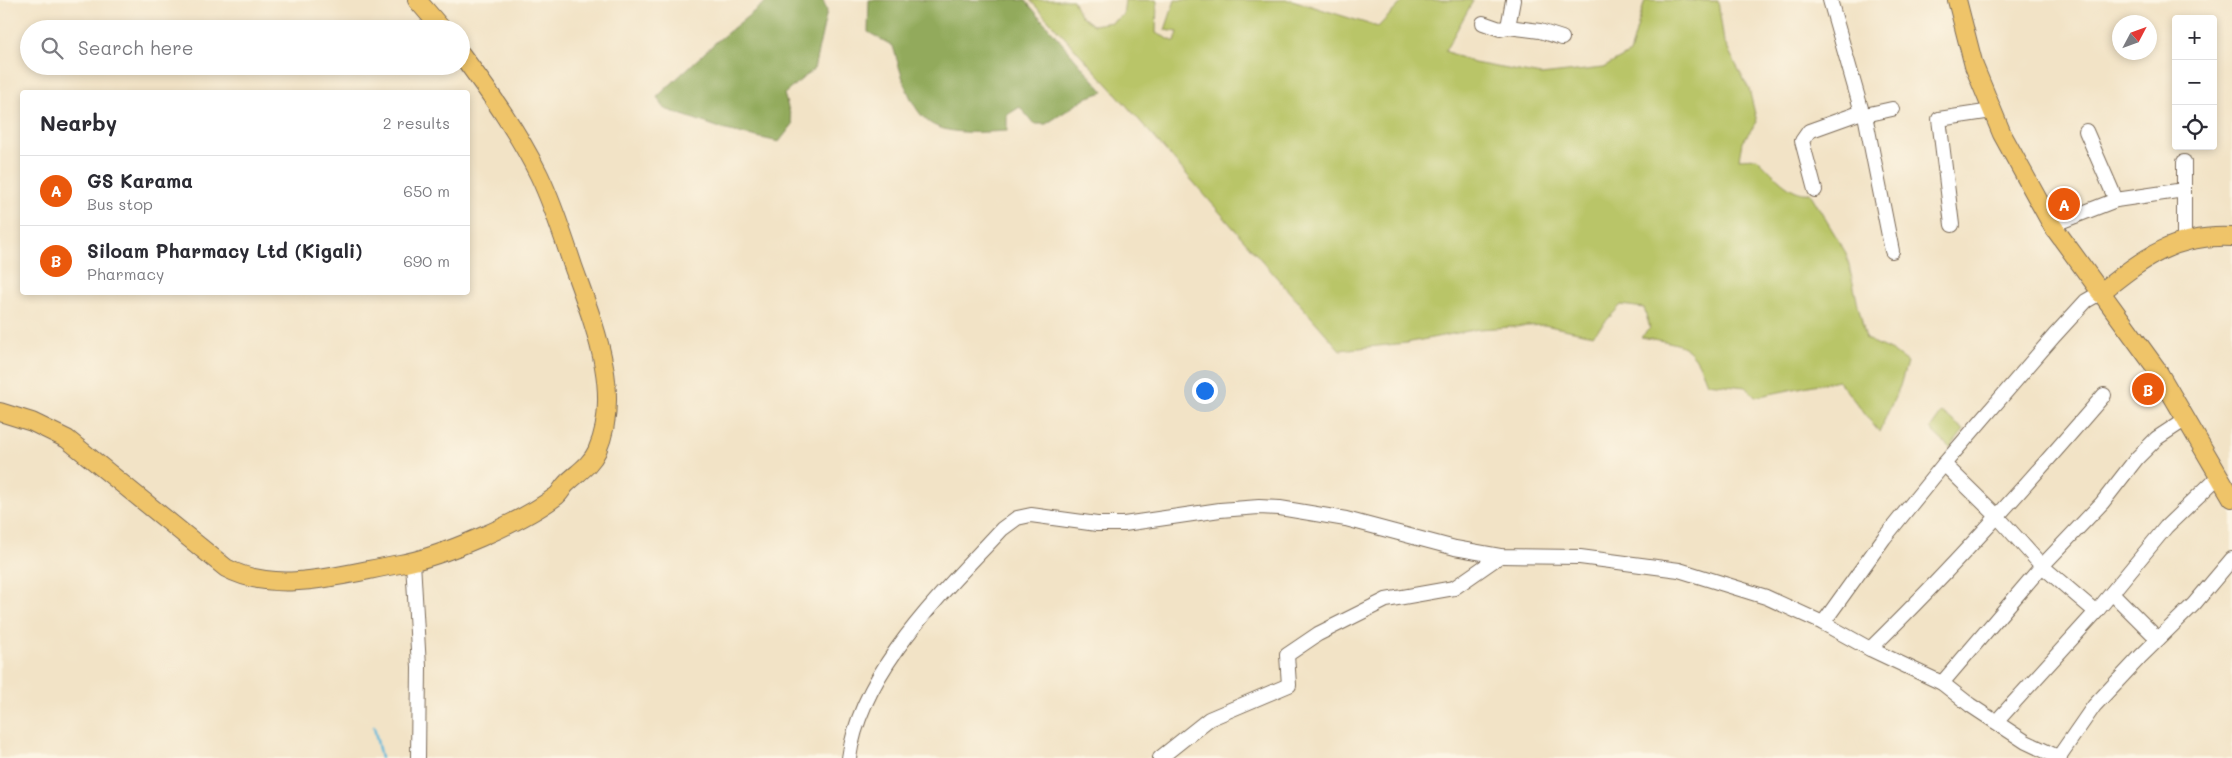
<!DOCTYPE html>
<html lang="en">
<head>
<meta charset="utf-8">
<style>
  body { margin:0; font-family:Mali,sans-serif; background:#f2f2f3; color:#2b2b33 }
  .controls { position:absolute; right:15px; top:15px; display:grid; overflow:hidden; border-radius:5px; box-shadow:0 2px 8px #0003 }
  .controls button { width:45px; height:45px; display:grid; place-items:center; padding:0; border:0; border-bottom:1px solid #e1e1e2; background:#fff; color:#2b2b33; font:25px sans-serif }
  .compass { position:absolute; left:2112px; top:15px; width:45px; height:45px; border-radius:50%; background:#fff; box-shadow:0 2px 8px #0003; rotate:49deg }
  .you { position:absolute; left:1204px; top:390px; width:18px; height:18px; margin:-12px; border:4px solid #fff; border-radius:50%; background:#1a73e8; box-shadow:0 0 0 8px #1a73e833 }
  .badge { display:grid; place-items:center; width:32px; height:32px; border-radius:50%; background:#ea580c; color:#fff; font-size:16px; font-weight:700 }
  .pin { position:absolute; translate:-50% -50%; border:2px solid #fff; box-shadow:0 1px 5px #0006 }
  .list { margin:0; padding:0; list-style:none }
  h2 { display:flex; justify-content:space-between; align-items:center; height:65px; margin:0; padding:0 20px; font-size:21px }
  h2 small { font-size:16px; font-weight:400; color:#7c7c81 }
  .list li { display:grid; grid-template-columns:32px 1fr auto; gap:15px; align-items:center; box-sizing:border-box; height:70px; padding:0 20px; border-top:1px solid #e1e1e2 }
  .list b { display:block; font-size:19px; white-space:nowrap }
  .list p { margin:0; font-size:16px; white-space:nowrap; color:#7c7c81 }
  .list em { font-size:16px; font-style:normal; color:#7c7c81 }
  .icon { flex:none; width:28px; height:28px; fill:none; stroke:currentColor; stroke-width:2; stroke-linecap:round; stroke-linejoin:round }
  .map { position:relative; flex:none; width:2232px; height:758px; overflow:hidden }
  .search { position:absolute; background:#fff; box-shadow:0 2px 8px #0003; left:20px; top:20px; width:450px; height:55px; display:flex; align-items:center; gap:12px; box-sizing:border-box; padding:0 18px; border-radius:28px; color:#7c7c81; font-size:19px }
  .panel { position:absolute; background:#fff; box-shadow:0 2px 8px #0003; left:20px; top:90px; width:450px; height:205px; border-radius:5px }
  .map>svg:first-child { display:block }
</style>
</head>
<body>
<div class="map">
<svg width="2232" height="758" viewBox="0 0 2232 758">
  <rect width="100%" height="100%" fill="#fcf5e5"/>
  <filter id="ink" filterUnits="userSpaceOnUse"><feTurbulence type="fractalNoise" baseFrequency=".02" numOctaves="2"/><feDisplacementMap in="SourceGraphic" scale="10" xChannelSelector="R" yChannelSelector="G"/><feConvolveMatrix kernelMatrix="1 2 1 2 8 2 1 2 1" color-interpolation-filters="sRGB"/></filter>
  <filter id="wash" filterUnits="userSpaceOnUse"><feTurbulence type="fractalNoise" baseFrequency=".0096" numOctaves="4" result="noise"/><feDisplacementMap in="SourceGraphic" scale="20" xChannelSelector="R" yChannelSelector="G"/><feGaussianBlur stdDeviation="1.12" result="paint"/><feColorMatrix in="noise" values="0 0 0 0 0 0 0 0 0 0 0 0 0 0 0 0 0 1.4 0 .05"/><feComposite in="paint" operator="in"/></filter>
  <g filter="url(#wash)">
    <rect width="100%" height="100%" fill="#f2e3c6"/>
    <g fill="#b9c567" stroke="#7a7842">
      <path d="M1030,0H1073L1080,15L1093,25L1112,22L1123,15L1125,0H1157L1156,33L1175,42L1178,32L1165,30L1175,0H1292L1378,27L1404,0H1470L1473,1L1445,51L1474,63L1541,75L1603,68L1630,53L1645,0L1718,1L1724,42L1749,89L1757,122L1742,142L1739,159L1757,158C1771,171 1790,196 1810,193L1846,253L1866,339L1892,351L1907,362L1900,386L1879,432L1838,380L1755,397L1746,387L1707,383C1691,340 1682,345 1641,337L1650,328L1644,308L1621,305L1593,335L1544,325L1478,329L1406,343L1340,350L1112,89Z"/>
      <path d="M1942,412L1964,430L1950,448L1930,429Z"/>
    </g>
    <g fill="#92aa5c" stroke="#666a3d">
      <path d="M768,0H823L827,11L814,69L784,94L793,124L779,142L726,130L665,109L657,97L716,42Z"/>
      <path d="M869,0H1025L1104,92L1088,97L1046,124H1034L1020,107L1007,115V131C984,132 950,136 930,123C909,109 900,69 893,46L868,32Z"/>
    </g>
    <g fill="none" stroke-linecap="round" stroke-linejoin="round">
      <path stroke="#5eb9dc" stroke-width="2.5" d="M374,727L381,758"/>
    </g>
  </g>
  <g filter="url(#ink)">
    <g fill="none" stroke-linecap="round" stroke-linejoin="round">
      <g stroke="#7b6b59" stroke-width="16">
        <g id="minor">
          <path d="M1513,0L1508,27L1540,31L1562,38"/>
          <path d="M1830,0L1862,112L1865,115L1892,109"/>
          <path d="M1483,23L1500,29L1508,27"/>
          <path d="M1865,115L1892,251"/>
          <path d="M2086,131L2116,200"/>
          <path d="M2184,162V241"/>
          <path d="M1815,190L1802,141L1809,131L1862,112"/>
          <path d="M1952,225L1939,119L1992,111"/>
          <path d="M2052,225L2116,200L2184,190"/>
          <path d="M1944,464L1998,517L2042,566L2096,612"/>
          <path d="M413,562L419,667L418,758"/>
          <path d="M2112,593L2158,639"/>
          <path d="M1823,623L1870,649L1942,683L1970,705L2026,742L2060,758"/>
          <path d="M1870,649C1953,568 2029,482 2104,395"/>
          <path d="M1942,683L2042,566L2102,503L2137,458L2157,438L2186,419"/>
          <path d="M1997,721L2096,612L2166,527L2220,475"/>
          <path d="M849,758C861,669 944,592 1002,529L1017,518L1031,515L1097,524H1124L1220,510L1259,507L1280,508L1346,519L1455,548L1500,556L1580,557L1679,570L1766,597L1823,623L1884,538L1944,464L2054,336L2086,301L2100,293"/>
          <path d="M1160,758L1209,719L1289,685L1287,655L1318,634L1386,600L1454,588L1500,556"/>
          <path d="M2058,758L2094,706L2141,656L2194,604L2232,559"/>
        </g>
      </g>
      <g stroke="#7b6b59" stroke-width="20">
        <g id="major">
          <path d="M417,0L442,29"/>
          <path d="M1957,0L1974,66L2002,134L2052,225L2156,368L2232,498"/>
          <path d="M2100,293C2143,259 2173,234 2232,237"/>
          <path d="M0,412L32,422L67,439L226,568C278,596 346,573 400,564C441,557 522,522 555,497C560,494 562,488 566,484C577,473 590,466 597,451C623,392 593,322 573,266C563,236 553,204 539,175C518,132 490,93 461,54"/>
        </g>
      </g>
      <use href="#minor" stroke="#fff" stroke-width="14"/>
      <use href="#major" stroke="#efc469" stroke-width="18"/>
    </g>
  </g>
</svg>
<div class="controls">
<button>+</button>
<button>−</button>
<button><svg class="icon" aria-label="locate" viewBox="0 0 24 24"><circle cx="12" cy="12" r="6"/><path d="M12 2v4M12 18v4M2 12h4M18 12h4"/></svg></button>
</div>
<svg class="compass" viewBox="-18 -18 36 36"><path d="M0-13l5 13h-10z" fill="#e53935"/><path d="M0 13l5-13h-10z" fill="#7c7c81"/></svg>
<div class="you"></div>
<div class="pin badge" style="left:2064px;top:204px">A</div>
<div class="pin badge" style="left:2148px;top:389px">B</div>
<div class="search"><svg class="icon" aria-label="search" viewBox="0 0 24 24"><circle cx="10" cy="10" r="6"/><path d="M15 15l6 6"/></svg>Search here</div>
<section class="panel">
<h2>Nearby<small>2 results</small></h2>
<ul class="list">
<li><span class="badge">A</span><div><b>GS Karama</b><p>Bus stop</p></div><em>650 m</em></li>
<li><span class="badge">B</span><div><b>Siloam Pharmacy Ltd (Kigali)</b><p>Pharmacy</p></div><em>690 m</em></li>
</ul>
</section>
</div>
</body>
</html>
